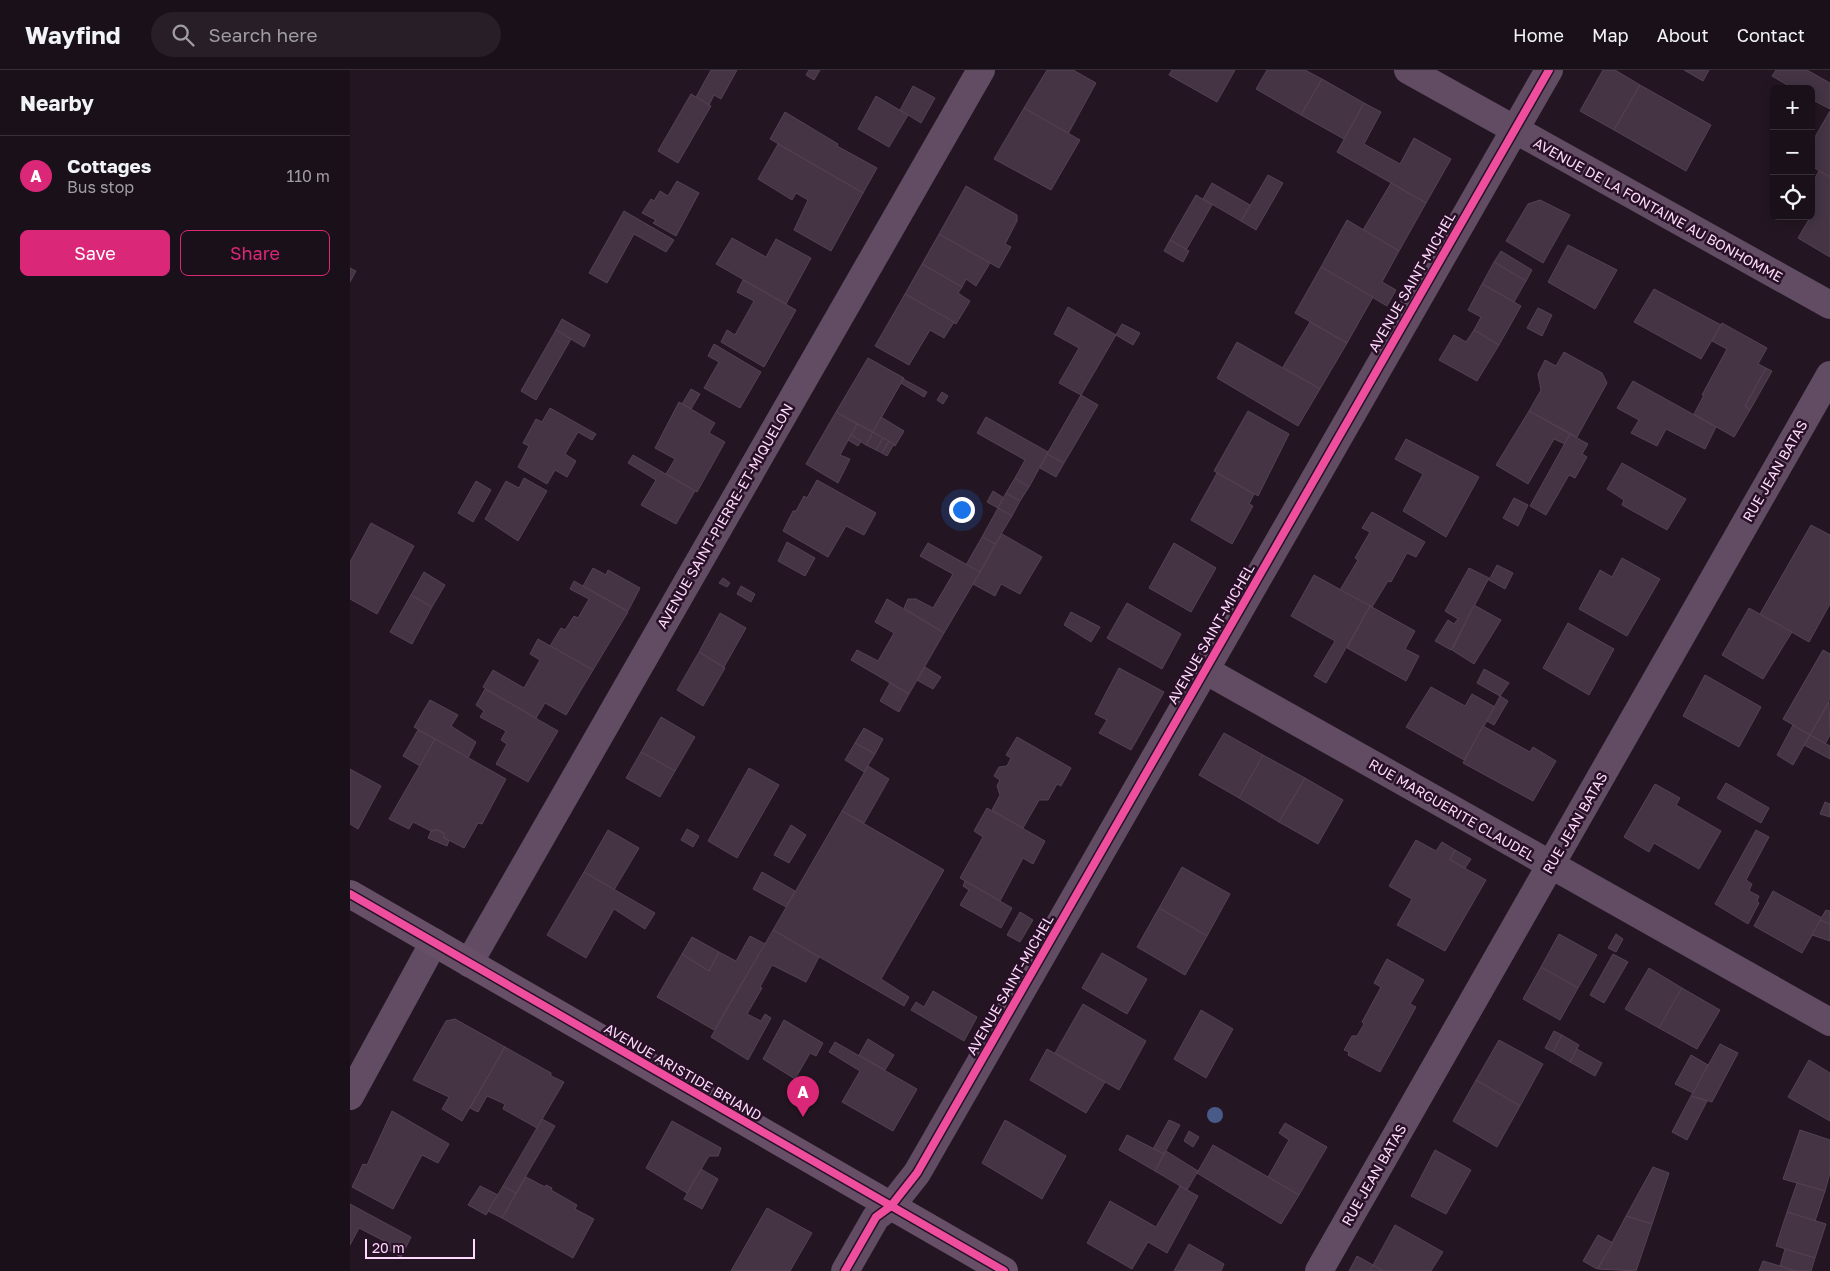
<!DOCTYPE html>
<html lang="en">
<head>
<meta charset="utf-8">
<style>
  body { margin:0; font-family:"Golos Text",sans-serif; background:#271e27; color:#f1f3f6 }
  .controls { position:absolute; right:15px; top:15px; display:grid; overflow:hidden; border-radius:8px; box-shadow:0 2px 12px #0003 }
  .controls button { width:45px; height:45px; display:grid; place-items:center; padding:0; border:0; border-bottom:1px solid #383039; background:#1a101a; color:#f1f3f6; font:25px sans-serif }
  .scale { position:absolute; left:15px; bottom:12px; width:110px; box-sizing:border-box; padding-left:5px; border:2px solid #fdd9fd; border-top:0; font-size:14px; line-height:18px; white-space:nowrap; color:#fdd9fd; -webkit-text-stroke:4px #281126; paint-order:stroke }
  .you { position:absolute; left:611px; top:439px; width:18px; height:18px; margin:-12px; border:4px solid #fff; border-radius:50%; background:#1a73e8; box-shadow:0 0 0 8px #1a73e833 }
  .badge { display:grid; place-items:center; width:32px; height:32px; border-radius:50%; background:#db2777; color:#fff; font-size:16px; font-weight:700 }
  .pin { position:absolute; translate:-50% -41px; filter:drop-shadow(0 1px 2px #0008) }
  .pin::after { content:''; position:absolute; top:26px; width:18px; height:15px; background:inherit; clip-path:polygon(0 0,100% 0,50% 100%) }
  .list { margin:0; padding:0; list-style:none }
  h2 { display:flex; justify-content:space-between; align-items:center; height:65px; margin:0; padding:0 20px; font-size:21px }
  h2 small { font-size:16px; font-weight:400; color:#9f9da2 }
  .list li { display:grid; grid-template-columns:32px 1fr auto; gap:15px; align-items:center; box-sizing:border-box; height:80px; padding:0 20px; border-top:1px solid #383039 }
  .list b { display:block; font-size:19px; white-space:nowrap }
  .list p { margin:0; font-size:16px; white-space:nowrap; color:#9f9da2 }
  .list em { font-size:16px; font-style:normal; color:#9f9da2 }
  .actions { display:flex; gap:10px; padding:15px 20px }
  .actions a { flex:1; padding:11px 0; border:1px solid #db2777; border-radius:8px; text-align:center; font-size:18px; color:#db2777 }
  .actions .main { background:#db2777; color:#fff }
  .icon { flex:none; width:28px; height:28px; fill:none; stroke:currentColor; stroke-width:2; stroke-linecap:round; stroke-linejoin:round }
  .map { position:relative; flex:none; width:1480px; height:1201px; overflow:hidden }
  header { display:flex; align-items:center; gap:30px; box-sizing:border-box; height:70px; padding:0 25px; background:#1a101a; border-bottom:1px solid #383039 }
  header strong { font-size:24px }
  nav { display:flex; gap:28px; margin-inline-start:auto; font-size:18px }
  .search { width:350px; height:45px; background:#271e27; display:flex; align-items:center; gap:12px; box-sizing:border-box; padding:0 18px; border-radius:28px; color:#9f9da2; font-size:19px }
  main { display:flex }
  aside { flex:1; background:#1a101a }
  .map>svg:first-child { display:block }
</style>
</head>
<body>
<header>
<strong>Wayfind</strong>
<div class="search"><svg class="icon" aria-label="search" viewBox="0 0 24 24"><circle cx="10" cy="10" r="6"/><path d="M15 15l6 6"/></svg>Search here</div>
<nav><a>Home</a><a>Map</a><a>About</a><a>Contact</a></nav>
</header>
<main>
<aside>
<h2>Nearby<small></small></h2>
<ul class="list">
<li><span class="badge">A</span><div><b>Cottages</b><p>Bus stop</p></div><em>110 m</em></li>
</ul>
<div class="actions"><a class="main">Save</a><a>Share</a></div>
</aside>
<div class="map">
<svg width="1480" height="1201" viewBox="0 0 1480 1201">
  <rect width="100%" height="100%" fill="#231622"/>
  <g fill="#443444" stroke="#564154">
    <path d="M361,0H387L371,29L364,25L359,35L346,27Z"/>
    <path d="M459,0H470L464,10L456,5Z"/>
    <path d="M697,0H723L746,13L718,64L674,38Z"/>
    <path d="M822,0H885L867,32L819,5Z"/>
    <path d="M917,0H955L972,9L951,45L906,19Z"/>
    <path d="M1253,0H1265L1290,15L1264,60L1230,41Z"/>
    <path d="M1334,0H1359L1353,11Z"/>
    <path d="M1426,0H1457L1480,13V39L1461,29V19H1444L1422,6Z"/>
    <path d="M972,9L1014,33L994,69L951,45Z"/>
    <path d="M1290,15L1361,55L1336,101L1264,60Z"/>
    <path d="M563,16L585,28L571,53L550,40Z"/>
    <path d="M341,24L361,36L328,93L308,81Z"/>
    <path d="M526,26L558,45L539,77L508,59Z"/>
    <path d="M1014,33L1031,42L1014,74L1050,94L1064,68L1101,89L1076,133L987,82Z"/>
    <path d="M674,38L730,70L701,120L644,89Z"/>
    <path d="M1480,41V107L1461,96V74Z"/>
    <path d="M435,42L488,74L487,76L527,98L513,123L420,69Z"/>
    <path d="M428,74L513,123L481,181L444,160L458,130L446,123L442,130L408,109Z"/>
    <path d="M1469,101L1480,107V187L1448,168L1461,146V115Z"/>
    <path d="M918,105L933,113L906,160L891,151Z"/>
    <path d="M327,111L349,123L326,166L303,153L306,150L292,143L301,129L304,131L310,121L318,126Z"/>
    <path d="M862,113L900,135L891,151L853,129Z"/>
    <path d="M1041,113L1076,133L1049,181L1013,160Z"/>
    <path d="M616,116L667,145V151L655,174L661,177L649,198L589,164Z"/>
    <path d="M846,125L862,135L836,180L820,170Z"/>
    <path d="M1190,130L1220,145L1193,193L1156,171L1178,134Z"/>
    <path d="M274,141L324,170L316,182L284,164L257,213L239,203Z"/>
    <path d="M997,150L1049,181L1032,212L1046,220L1037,236L971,197Z"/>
    <path d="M589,164L640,193L626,216L616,209L612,217L572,194Z"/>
    <path d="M382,168L416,187L426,169L461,188L436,234L366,194Z"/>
    <path d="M820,170L839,181L833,192L814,181Z"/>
    <path d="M1218,175L1267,200L1245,239L1198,212Z"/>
    <path d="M1151,181L1182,200L1176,211L1144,192Z"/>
    <path d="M1144,192L1176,211L1164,232L1132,214Z"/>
    <path d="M572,194L612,217L608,223L620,231L606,254L555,224Z"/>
    <path d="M971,197L1023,227L997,273L945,243Z"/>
    <path d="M0,198L6,201L0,212Z"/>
    <path d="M393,210L446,240L414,297L371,272L377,260L385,265L404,231L387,222Z"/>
    <path d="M1132,214L1171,236L1149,275L1124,260L1131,247L1118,240Z"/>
    <path d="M1304,219L1371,255L1351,289L1284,252Z"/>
    <path d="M555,224L604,252L594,268L580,260L559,295L525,276Z"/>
    <path d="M718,237L766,265L731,325L709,313L729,278L704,264Z"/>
    <path d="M1188,238L1202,245L1192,266L1177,258Z"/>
    <path d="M212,249L240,265L234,277L206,260Z"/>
    <path d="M960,252L997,273L970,319L933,297Z"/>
    <path d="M1372,253L1417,278L1408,294L1416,298L1395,336L1400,340L1384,367L1344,344L1354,325H1352L1377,279L1362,271Z"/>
    <path d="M772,254L790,263L783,275L766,265Z"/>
    <path d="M206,260L221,269L186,330L171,321Z"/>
    <path d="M1124,260L1149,275L1127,311L1089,290L1104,265L1116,272Z"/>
    <path d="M887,272L970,319L948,356L867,308Z"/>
    <path d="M364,274L411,302L390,338L354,318L369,292L358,286Z"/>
    <path d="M1214,282L1252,303L1257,313L1227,367L1179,341L1191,320L1188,304L1195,290L1206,296Z"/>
    <path d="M518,288L554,308L523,362L486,342Z"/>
    <path d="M1416,298L1422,301L1400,340L1395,336Z"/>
    <path d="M553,309L577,322L574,327L551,313Z"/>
    <path d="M1283,311L1366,357L1355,379L1316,359L1307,376L1281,363L1289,350L1267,338Z"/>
    <path d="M341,319L350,324L341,339L332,334Z"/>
    <path d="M592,322L598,326L593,334L587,330Z"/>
    <path d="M731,325L748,335L714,393L697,384Z"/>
    <path d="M329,332L365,353L359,363L375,372L347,422L316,404L325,389L305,378Z"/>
    <path d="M200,338L246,364L242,370L228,362L215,384L226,391L217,407L205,400L197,414L168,397L179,376L173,373L186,349L192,352Z"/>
    <path d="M898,341L939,364L908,426L864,401Z"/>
    <path d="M1179,341L1220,364L1215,374L1204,369L1178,414L1146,395Z"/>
    <path d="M486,342L507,354L490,385L500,389L488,413L456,394Z"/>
    <path d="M531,347L554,361L545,376L523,362Z"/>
    <path d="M636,347L698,382L679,417L665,408L675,390L627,363Z"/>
    <path d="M507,354L523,362L516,375L501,365Z"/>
    <path d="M523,362L533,368L526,380L516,375Z"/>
    <path d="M1220,364L1238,374L1232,384L1237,387L1225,408L1219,405L1196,445L1180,436Z"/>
    <path d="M501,365L511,371L508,376L498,370Z"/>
    <path d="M533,368L539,371L532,383L526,380Z"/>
    <path d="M1056,369L1129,407L1096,467L1053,441L1073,404L1045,389Z"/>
    <path d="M539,371L544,374L537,386L532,383Z"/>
    <path d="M697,384L714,393L706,407L690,398Z"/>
    <path d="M283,385L345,421L326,454L291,435L306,410L278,393Z"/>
    <path d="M1272,393L1336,429L1317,460L1272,435L1274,430L1257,419Z"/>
    <path d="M867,403L904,424L899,434L903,436L882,474L841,450Z"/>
    <path d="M174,408L197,421L168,471L135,449L156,411L169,418Z"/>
    <path d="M665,408L679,417L670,431L656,423Z"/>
    <path d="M467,410L526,443L514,465L496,456L478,487L433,461L443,441H446L454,426L457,428Z"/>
    <path d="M126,411L141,420L123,452L108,443Z"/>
    <path d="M643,421L654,428L648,438L637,432Z"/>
    <path d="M656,423L670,431L662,446L648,438Z"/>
    <path d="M1164,428L1178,435L1168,456L1153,448Z"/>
    <path d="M648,438L662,446L645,474L632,467Z"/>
    <path d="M1022,442L1075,472L1066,487L1057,483L1041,512L1038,511L1022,537L990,520L1008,490L1005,488L1020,462L1012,458Z"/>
    <path d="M21,453L64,476L27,544L0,529V492Z"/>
    <path d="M1461,455L1480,465V534L1459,572L1410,544Z"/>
    <path d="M652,464L692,487L670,524L651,514L645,526L623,514Z"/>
    <path d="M632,467L645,474L630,502L616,495Z"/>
    <path d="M437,472L465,488L455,506L428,491Z"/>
    <path d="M578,473L630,502L594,563L554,538L558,529H566L583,538L603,504L570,486Z"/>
    <path d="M824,473L866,498L841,542L799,518Z"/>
    <path d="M1272,488L1310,509L1277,566L1229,539L1250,500L1262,507Z"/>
    <path d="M1147,495L1163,503L1155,519L1139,510Z"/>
    <path d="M243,498L256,505L258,500L290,518L278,541L233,516Z"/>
    <path d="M1119,498L1139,508L1101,580L1085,571L1098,550L1104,554L1108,549L1095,541Z"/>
    <path d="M74,502L95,515L82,537L61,525Z"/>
    <path d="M964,505L1020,536L976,613L964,606L985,571L941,546Z"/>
    <path d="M373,508L380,513L377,517L369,513Z"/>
    <path d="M224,511L278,542L243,600L200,576L211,558L215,560L224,546L228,548L239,529L220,519Z"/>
    <path d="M391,516L405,524L401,532L387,524Z"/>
    <path d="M61,525L82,537L62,574L40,562Z"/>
    <path d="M537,529L594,563L559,624L501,590L507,580L528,591L544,563L525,552Z"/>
    <path d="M777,533L831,564L812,599L757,568Z"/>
    <path d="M1124,535L1151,550L1124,594L1102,580Z"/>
    <path d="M1020,536L1065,561L1055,579L1069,586L1056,611L997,578Z"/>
    <path d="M1399,538L1442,562L1413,609L1372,585Z"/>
    <path d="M721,542L750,557L741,572L714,555Z"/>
    <path d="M370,543L396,558L374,597L349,582Z"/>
    <path d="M1218,553L1264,579L1239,625L1193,598Z"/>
    <path d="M188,569L243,600L216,645L195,633L186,648L133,617L143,600L174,618L190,590L180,584Z"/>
    <path d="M1473,580L1480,584V629L1460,665L1433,649Z"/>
    <path d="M349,582L375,598L353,636L327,620Z"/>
    <path d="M575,597L591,607L583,619L567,610Z"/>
    <path d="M769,598L814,622L781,680L749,663L757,650L745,644Z"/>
    <path d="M1134,599L1159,613L1150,626L1127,613Z"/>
    <path d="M1355,605L1411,637L1389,677L1333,646Z"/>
    <path d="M540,613L559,624L549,642L530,631Z"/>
    <path d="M1081,617L1115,636L1122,624L1145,637L1114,690L1056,657Z"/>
    <path d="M135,619L208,661L178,712L146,694L157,674L151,670L156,661L130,647L134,641L126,635Z"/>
    <path d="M1150,626L1158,631L1144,655L1137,651Z"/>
    <path d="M80,630L108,645L101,656L126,672L118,688L64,657Z"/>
    <path d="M1479,632L1480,665L1475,674L1460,665Z"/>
    <path d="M311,647L345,667L325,701L291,682Z"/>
    <path d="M1443,655L1460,665L1443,695L1427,685Z"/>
    <path d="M1133,656L1180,682L1183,677L1206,691L1183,731L1113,693Z"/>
    <path d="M514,658L533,669L525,684L505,673Z"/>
    <path d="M68,660L85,669L70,696L53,686Z"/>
    <path d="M874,663L913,685L889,728L849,705Z"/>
    <path d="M1460,665L1480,676V689L1454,675Z"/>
    <path d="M667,667L721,698L711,716L707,714L698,730H689L673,758L642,740L650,725L647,716L650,710L644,706L649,697L657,696L661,688L656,685Z"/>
    <path d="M85,669L156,709L132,754L128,753L114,778L93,767L95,764L87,760L81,761L63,752L59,759L39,749Z"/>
    <path d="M505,673L525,684L514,702L495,690Z"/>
    <path d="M291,682L325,701L310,727L276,708Z"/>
    <path d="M913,685L955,708L929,752L889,728Z"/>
    <path d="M518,696L539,709L514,753L492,741Z"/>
    <path d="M399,698L429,715L387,788L358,771Z"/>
    <path d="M0,699L31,716L8,759L0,754Z"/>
    <path d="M955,708L993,730L968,774L929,752Z"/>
    <path d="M1376,713L1419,738L1411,753L1367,728Z"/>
    <path d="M1305,714L1330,728L1326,735L1371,761L1349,799L1304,773L1299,782L1274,767Z"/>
    <path d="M1475,732L1480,734V747L1470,744Z"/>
    <path d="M637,738L695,771L683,794L673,788L650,831L610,808L633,767L624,761Z"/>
    <path d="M492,741L594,800L531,909L559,927L554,936L423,860Z"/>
    <path d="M441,755L456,765L439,793L424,785Z"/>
    <path d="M337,759L349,766L343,777L331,770Z"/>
    <path d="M87,760L95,764L93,767L99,771L97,776L78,768L81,761Z"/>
    <path d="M258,760L289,778L264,820L234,802Z"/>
    <path d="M1406,760L1419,767L1396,810L1402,814L1399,821L1409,826L1407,831L1409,833L1398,854L1365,834Z"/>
    <path d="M1066,770L1086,781L1092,772L1105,780L1100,790L1136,810L1095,881L1047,855L1062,829L1039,816Z"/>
    <path d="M1105,780L1121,789L1115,798L1100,790Z"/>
    <path d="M832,797L880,824L857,866L809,838Z"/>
    <path d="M234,802L305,843L295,859L264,839L236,888L197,865Z"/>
    <path d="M412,802L445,821L436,837L403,819Z"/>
    <path d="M615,811L662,838L651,858L610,835L619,820L613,816Z"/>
    <path d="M1423,821L1472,848L1452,883L1404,856Z"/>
    <path d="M809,838L857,866L835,905L787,877Z"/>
    <path d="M1476,840L1480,841V854L1470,850Z"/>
    <path d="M670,842L683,850L670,872L657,865Z"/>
    <path d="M1470,850L1480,854V871L1462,865Z"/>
    <path d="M423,860L469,887L456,912L422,895L410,917L412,918L397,944L411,951L415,944L421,948L398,990L361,967Z"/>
    <path d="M1209,864L1247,885L1228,918L1191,897Z"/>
    <path d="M1266,864L1273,869L1266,882L1258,878Z"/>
    <path d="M400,866L415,874L364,960L307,927L332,884L359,901L369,882L386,891Z"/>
    <path d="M342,867L369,882L359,901L332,884Z"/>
    <path d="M752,883L797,909L777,944L732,918Z"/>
    <path d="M1263,884L1278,892L1254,933L1240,925Z"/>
    <path d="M1037,889L1074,910L1060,934L1066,937L1030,1002L998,985L999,982L994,980L1002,966H1007L1014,954L1012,952L1031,917L1024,913Z"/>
    <path d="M1191,897L1228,918L1210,950L1173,929Z"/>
    <path d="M1299,898L1332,918L1309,958L1275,939Z"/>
    <path d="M1332,918L1370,940L1347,979L1309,958Z"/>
    <path d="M583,921L627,947L614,971L561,940L566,932L574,937Z"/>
    <path d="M733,934L796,971L769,1020L705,983Z"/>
    <path d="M851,940L883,959L856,1008L824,989Z"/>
    <path d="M105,949L155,977L112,1051L92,1039L99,1027L63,1010L96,951Z"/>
    <path d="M434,950L473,973L466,986L460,983L445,1009L413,989Z"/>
    <path d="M1204,961L1212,965L1203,982L1195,978Z"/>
    <path d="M1212,965L1229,975L1220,992L1203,982Z"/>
    <path d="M518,969L544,985L535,1000L509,985Z"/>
    <path d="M1149,970L1193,994L1170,1036L1126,1010Z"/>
    <path d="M485,972L567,1019L543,1061L492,1032L510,1001L479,982Z"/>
    <path d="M1370,974L1388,983L1362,1032L1341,1026Z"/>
    <path d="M155,977L201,1003V1006L214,1012L187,1058L153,1039L155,1034L137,1026L128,1042L120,1038Z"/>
    <path d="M697,979L755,1012L736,1043L680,1010Z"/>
    <path d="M1227,979L1252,993L1245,1006L1220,992Z"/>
    <path d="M1341,985L1358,995L1343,1023L1325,1014Z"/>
    <path d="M1459,990L1480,1003V1051L1438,1027Z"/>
    <path d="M1126,1010L1170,1036L1147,1077L1103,1051Z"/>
    <path d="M1341,1026L1357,1031L1337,1070L1322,1062Z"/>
    <path d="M42,1041L99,1074L88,1093L72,1085L43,1139L2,1117L13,1094L17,1095Z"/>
    <path d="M192,1049L205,1056L166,1123L153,1116Z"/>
    <path d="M655,1050L716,1086L692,1129L632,1093Z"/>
    <path d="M819,1050L830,1055L814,1084L803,1079Z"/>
    <path d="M322,1051L371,1078L368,1086H359L337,1123L296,1098Z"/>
    <path d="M935,1053L977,1077L949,1125L918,1107L939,1070L929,1063Z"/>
    <path d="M1450,1060L1480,1070V1103L1475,1121L1433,1109Z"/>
    <path d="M839,1061L849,1067L843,1077L834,1071Z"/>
    <path d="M777,1065L814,1084L805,1101L769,1080Z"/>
    <path d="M863,1075L949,1125L931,1154L847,1103Z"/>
    <path d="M1085,1080L1121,1100L1096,1144L1061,1126Z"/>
    <path d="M816,1081L848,1101L837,1120L805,1101Z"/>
    <path d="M1303,1097L1319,1103L1302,1154L1276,1146Z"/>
    <path d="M351,1099L368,1109L352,1139L334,1129Z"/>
    <path d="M176,1107L195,1117L196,1115L202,1118L201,1120L227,1135L225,1139L244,1149L223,1188L152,1148Z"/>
    <path d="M1447,1113L1475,1121L1465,1151L1437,1142Z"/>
    <path d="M130,1116L148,1125L136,1145L118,1135Z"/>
    <path d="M153,1116L166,1123L152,1148L138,1141Z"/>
    <path d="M830,1116L848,1126L817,1183L798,1172L782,1199L737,1173L760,1131L806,1157Z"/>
    <path d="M0,1134L61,1167L51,1187L37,1179L40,1174L9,1158L0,1175Z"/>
    <path d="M417,1138L462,1163L440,1201H381Z"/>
    <path d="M1437,1142L1476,1154L1465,1188L1426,1176Z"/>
    <path d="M1276,1146L1302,1154L1286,1201L1248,1199Z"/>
    <path d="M1045,1155L1093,1182L1081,1201H1033L1023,1195Z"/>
    <path d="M1248,1165L1263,1173L1247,1199L1233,1191Z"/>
    <path d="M839,1174L874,1194L871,1201H824Z"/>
    <path d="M1435,1179L1465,1188L1461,1201H1445L1430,1196Z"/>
    <path d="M1007,1186L1023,1195L1019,1201H999Z"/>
    <path d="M1413,1191L1430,1196L1445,1201H1409Z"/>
    <path d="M1023,1195L1033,1201H1019Z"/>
  </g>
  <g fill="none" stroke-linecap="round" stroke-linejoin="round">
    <g stroke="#614c63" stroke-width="28">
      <path d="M1058,0L1480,235"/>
      <path d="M855,600L1480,952"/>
      <path d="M119,893L631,0"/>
      <path d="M0,1026L84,872"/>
      <path d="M495,1201L526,1147L541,1136L567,1103L1199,0"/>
      <path d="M969,1201L1480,305"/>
    </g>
    <path stroke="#674f68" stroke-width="28" d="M0,824L654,1201"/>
    <g stroke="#281126" stroke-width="11">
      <g id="cycleway">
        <path d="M0,824L654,1201"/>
        <path d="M495,1201L526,1147L541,1136L567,1103L1199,0"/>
      </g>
    </g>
    <use href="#cycleway" stroke="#ef4d9e" stroke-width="8"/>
  </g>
  <circle fill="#485a88" cx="865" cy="1045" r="8"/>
  <g text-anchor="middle" stroke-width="5" stroke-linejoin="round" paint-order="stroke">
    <g font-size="14" fill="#fdd9fd" stroke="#281126">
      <text transform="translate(1308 140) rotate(29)" y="5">AVENUE DE LA FONTAINE AU BONHOMME</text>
      <text transform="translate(1062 212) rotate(-60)" y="5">AVENUE SAINT-MICHEL</text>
      <text transform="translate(1425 401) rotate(-60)" y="5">RUE JEAN BATAS</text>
      <text transform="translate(375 446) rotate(-60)" y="5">AVENUE SAINT-PIERRE-ET-MIQUELON</text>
      <text transform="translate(861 564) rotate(-60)" y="5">AVENUE SAINT-MICHEL</text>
      <text transform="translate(1102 740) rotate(30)" y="5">RUE MARGUERITE CLAUDEL</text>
      <text transform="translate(1225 753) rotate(-60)" y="5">RUE JEAN BATAS</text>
      <text transform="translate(660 915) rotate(-60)" y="5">AVENUE SAINT-MICHEL</text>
      <text transform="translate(333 1002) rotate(30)" y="5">AVENUE ARISTIDE BRIAND</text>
      <text transform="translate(1024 1105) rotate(-60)" y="5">RUE JEAN BATAS</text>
    </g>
  </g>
</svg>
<div class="controls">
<button>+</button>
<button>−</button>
<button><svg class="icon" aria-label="locate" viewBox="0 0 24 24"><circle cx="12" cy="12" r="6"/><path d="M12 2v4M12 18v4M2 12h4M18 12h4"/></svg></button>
</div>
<div class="scale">20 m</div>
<div class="you"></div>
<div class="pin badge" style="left:453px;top:1047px">A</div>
</div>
</main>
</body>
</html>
